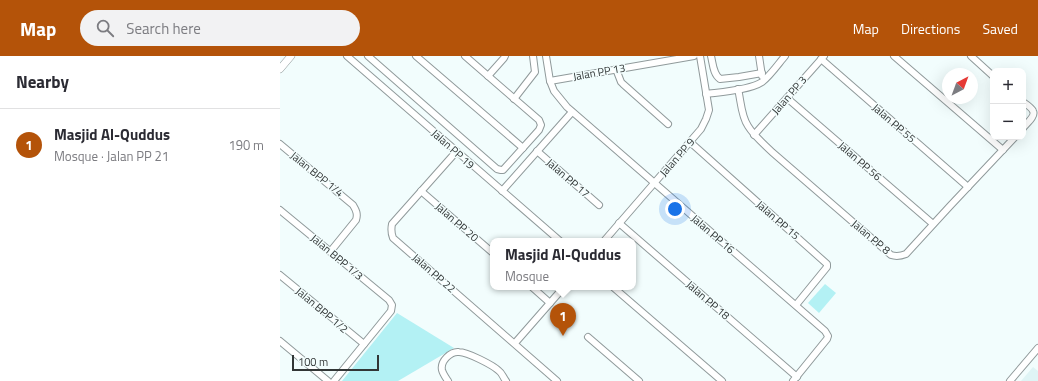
<!DOCTYPE html>
<html lang="en">
<head>
<meta charset="utf-8">
<style>
  body { margin:0; font-family:"Titillium Web",sans-serif; background:#f2f2f3; color:#2b2b33 }
  .controls { position:absolute; right:12px; top:12px; display:grid; overflow:hidden; border-radius:8px; box-shadow:0 4px 16px #0002 }
  .controls button { width:36px; height:36px; display:grid; place-items:center; padding:0; border:0; border-bottom:1px solid #e1e1e2; background:#fff; color:#2b2b33; font:20px sans-serif }
  .compass { position:absolute; left:662px; top:12px; width:36px; height:36px; border-radius:50%; background:#fff; box-shadow:0 4px 16px #0002; rotate:41deg }
  .scale { position:absolute; left:12px; bottom:10px; width:87px; box-sizing:border-box; padding-left:4px; border:2px solid #323636; border-top:0; font-size:11px; line-height:14px; white-space:nowrap; color:#323636; -webkit-text-stroke:3px #f2fdfd; paint-order:stroke }
  .you { position:absolute; left:395px; top:153px; width:14px; height:14px; margin:-10px; border:3px solid #fff; border-radius:50%; background:#1a73e8; box-shadow:0 0 0 6px #1a73e833 }
  .badge { display:grid; place-items:center; width:26px; height:26px; border-radius:50%; background:#b45309; color:#fff; font-size:13px; font-weight:700 }
  .pin { position:absolute; translate:-50% -33px; filter:drop-shadow(0 1px 2px #0008) }
  .pin::after { content:''; position:absolute; top:21px; width:14px; height:12px; background:inherit; clip-path:polygon(0 0,100% 0,50% 100%) }
  .popup { position:absolute; left:210px; top:182px; width:146px; height:52px; box-sizing:border-box; display:grid; place-content:center; border-radius:8px; background:#fff; filter:drop-shadow(0 1px 3px #0005); font-size:13px; white-space:nowrap; color:#7c7c81 }
  .popup b { font-size:15px; color:#2b2b33 }
  .popup::after { content:''; position:absolute; left:50%; top:100%; margin-left:-8px; border:8px solid transparent; border-top-color:#fff }
  .list { margin:0; padding:0; list-style:none }
  h2 { display:flex; justify-content:space-between; align-items:center; height:52px; margin:0; padding:0 16px; font-size:17px }
  h2 small { font-size:13px; font-weight:400; color:#7c7c81 }
  .list li { display:grid; grid-template-columns:26px 1fr auto; gap:12px; align-items:center; box-sizing:border-box; height:72px; padding:0 16px; border-top:1px solid #e1e1e2 }
  .list b { display:block; font-size:15px; white-space:nowrap }
  .list p { margin:0; font-size:13px; white-space:nowrap; color:#7c7c81 }
  .list em { font-size:13px; font-style:normal; color:#7c7c81 }
  .icon { flex:none; width:22px; height:22px; fill:none; stroke:currentColor; stroke-width:2; stroke-linecap:round; stroke-linejoin:round }
  .map { position:relative; flex:none; width:758px; height:325px; overflow:hidden }
  header { display:flex; align-items:center; gap:24px; box-sizing:border-box; height:56px; padding:0 20px; background:#b45309; color:#fff }
  header strong { font-size:19px }
  nav { display:flex; gap:22px; margin-inline-start:auto; font-size:14px }
  .search { width:280px; height:36px; background:#f2f2f3; display:flex; align-items:center; gap:10px; box-sizing:border-box; padding:0 14px; border-radius:22px; color:#7c7c81; font-size:15px }
  main { display:flex }
  aside { flex:1; background:#fff }
  .map>svg:first-child { display:block }
</style>
</head>
<body>
<header>
<strong>Map</strong>
<div class="search"><svg class="icon" aria-label="search" viewBox="0 0 24 24"><circle cx="10" cy="10" r="6"/><path d="M15 15l6 6"/></svg>Search here</div>
<nav><a>Map</a><a>Directions</a><a>Saved</a></nav>
</header>
<main>
<aside>
<h2>Nearby<small></small></h2>
<ul class="list">
<li><span class="badge">1</span><div><b>Masjid Al-Quddus</b><p>Mosque · Jalan PP 21</p></div><em>190 m</em></li>
</ul>
</aside>
<div class="map">
<svg width="758" height="325" viewBox="0 0 758 325">
  <rect width="100%" height="100%" fill="#f2fdfd"/>
  <path fill="#dff4f5" d="M753,311L758,315V325H741Z"/>
  <g fill="#b3f1f4">
    <path d="M545,228L556,237L539,257L528,247Z"/>
    <path d="M117,257L174,292L118,325H62Z"/>
  </g>
  <g fill="none" stroke-linecap="round" stroke-linejoin="round">
    <g stroke="#909a9b" stroke-width="8">
      <g id="minor">
        <path d="M67,0L280,185"/>
        <path d="M88,0L217,113L221,114H223L259,74L261,69L259,64L185,0"/>
        <path d="M136,0L243,92"/>
        <path d="M266,0L270,25L274,35L287,51L545,275L548,280L547,283L513,325"/>
        <path d="M431,0C433,8 433,18 440,23L459,21L482,17"/>
        <path d="M479,0L482,20"/>
        <path d="M614,0L723,94"/>
        <path d="M691,0L713,20"/>
        <path d="M541,3L688,131"/>
        <path d="M336,13L341,26L343,28L388,68"/>
        <path d="M208,20L224,2L225,0"/>
        <path d="M270,25L414,0"/>
        <path d="M458,33C461,45 461,60 468,70C474,80 484,88 492,96L611,199C617,201 621,200 626,198L670,150L735,81"/>
        <path d="M426,38C441,36 470,34 482,26C490,20 499,7 505,0"/>
        <path d="M507,42L653,168"/>
        <path d="M234,43L255,16L253,0"/>
        <path d="M743,46C746,48 752,52 753,55C756,60 746,68 743,72"/>
        <path d="M474,79L544,0"/>
        <path d="M410,86L547,208V211L516,249"/>
        <path d="M0,88L73,149C76,154 78,158 76,164L50,196"/>
        <path d="M257,95L319,149"/>
        <path d="M176,96L112,168C111,173 111,177 113,182L277,325"/>
        <path d="M141,135L213,197"/>
        <path d="M222,135L292,56"/>
        <path d="M0,154L109,244L112,249L111,255L54,325"/>
        <path d="M339,167L517,321"/>
        <path d="M324,185L421,73L426,63L429,54L420,0"/>
        <path d="M0,219L84,288"/>
        <path d="M252,231L270,247"/>
        <path d="M333,231L442,325"/>
        <path d="M308,281L359,325"/>
        <path d="M0,285L48,325"/>
        <path d="M235,287L284,231"/>
        <path d="M168,325C166,322 163,318 162,314C160,305 171,295 179,296C187,296 213,309 219,315C222,317 223,321 226,325"/>
        <path d="M730,325L758,292"/>
      </g>
    </g>
    <g stroke="#909a9b" stroke-width="8">
      <path id="tertiary" d="M0,13L11,0"/>
    </g>
    <use href="#minor" stroke="#fff" stroke-width="6"/>
    <use href="#tertiary" stroke="#fff" stroke-width="7"/>
  </g>
  <g text-anchor="middle" stroke-width="3" stroke-linejoin="round" paint-order="stroke">
    <g font-size="11" fill="#323636" stroke="#f2fdfd">
      <text transform="translate(319 16) rotate(-10)" y="4">Jalan PP 13</text>
      <text transform="translate(509 39) rotate(-49)" y="4">Jalan PP 3</text>
      <text transform="translate(614 67) rotate(41)" y="4">Jalan PP 55</text>
      <text transform="translate(173 93) rotate(42)" y="4">Jalan PP 19</text>
      <text transform="translate(397 101) rotate(-49)" y="4">Jalan PP 9</text>
      <text transform="translate(580 105) rotate(41)" y="4">Jalan PP 56</text>
      <text transform="translate(37 118) rotate(39)" y="4">Jalan BPP 1/4</text>
      <text transform="translate(288 122) rotate(41)" y="4">Jalan PP 17</text>
      <text transform="translate(498 164) rotate(41)" y="4">Jalan PP 15</text>
      <text transform="translate(177 166) rotate(41)" y="4">Jalan PP 20</text>
      <text transform="translate(433 178) rotate(41)" y="4">Jalan PP 16</text>
      <text transform="translate(591 181) rotate(40)" y="4">Jalan PP 8</text>
      <text transform="translate(57 201) rotate(40)" y="4">Jalan BPP 1/3</text>
      <text transform="translate(154 217) rotate(41)" y="4">Jalan PP 22</text>
      <text transform="translate(428 244) rotate(41)" y="4">Jalan PP 18</text>
      <text transform="translate(42 254) rotate(40)" y="4">Jalan BPP 1/2</text>
    </g>
  </g>
</svg>
<div class="controls">
<button>+</button>
<button>−</button>
</div>
<svg class="compass" viewBox="-18 -18 36 36"><path d="M0-13l5 13h-10z" fill="#e53935"/><path d="M0 13l5-13h-10z" fill="#7c7c81"/></svg>
<div class="scale">100 m</div>
<div class="you"></div>
<div class="pin badge" style="left:283px;top:280px">1</div>
<div class="popup"><b>Masjid Al-Quddus</b>Mosque</div>
</div>
</main>
</body>
</html>
